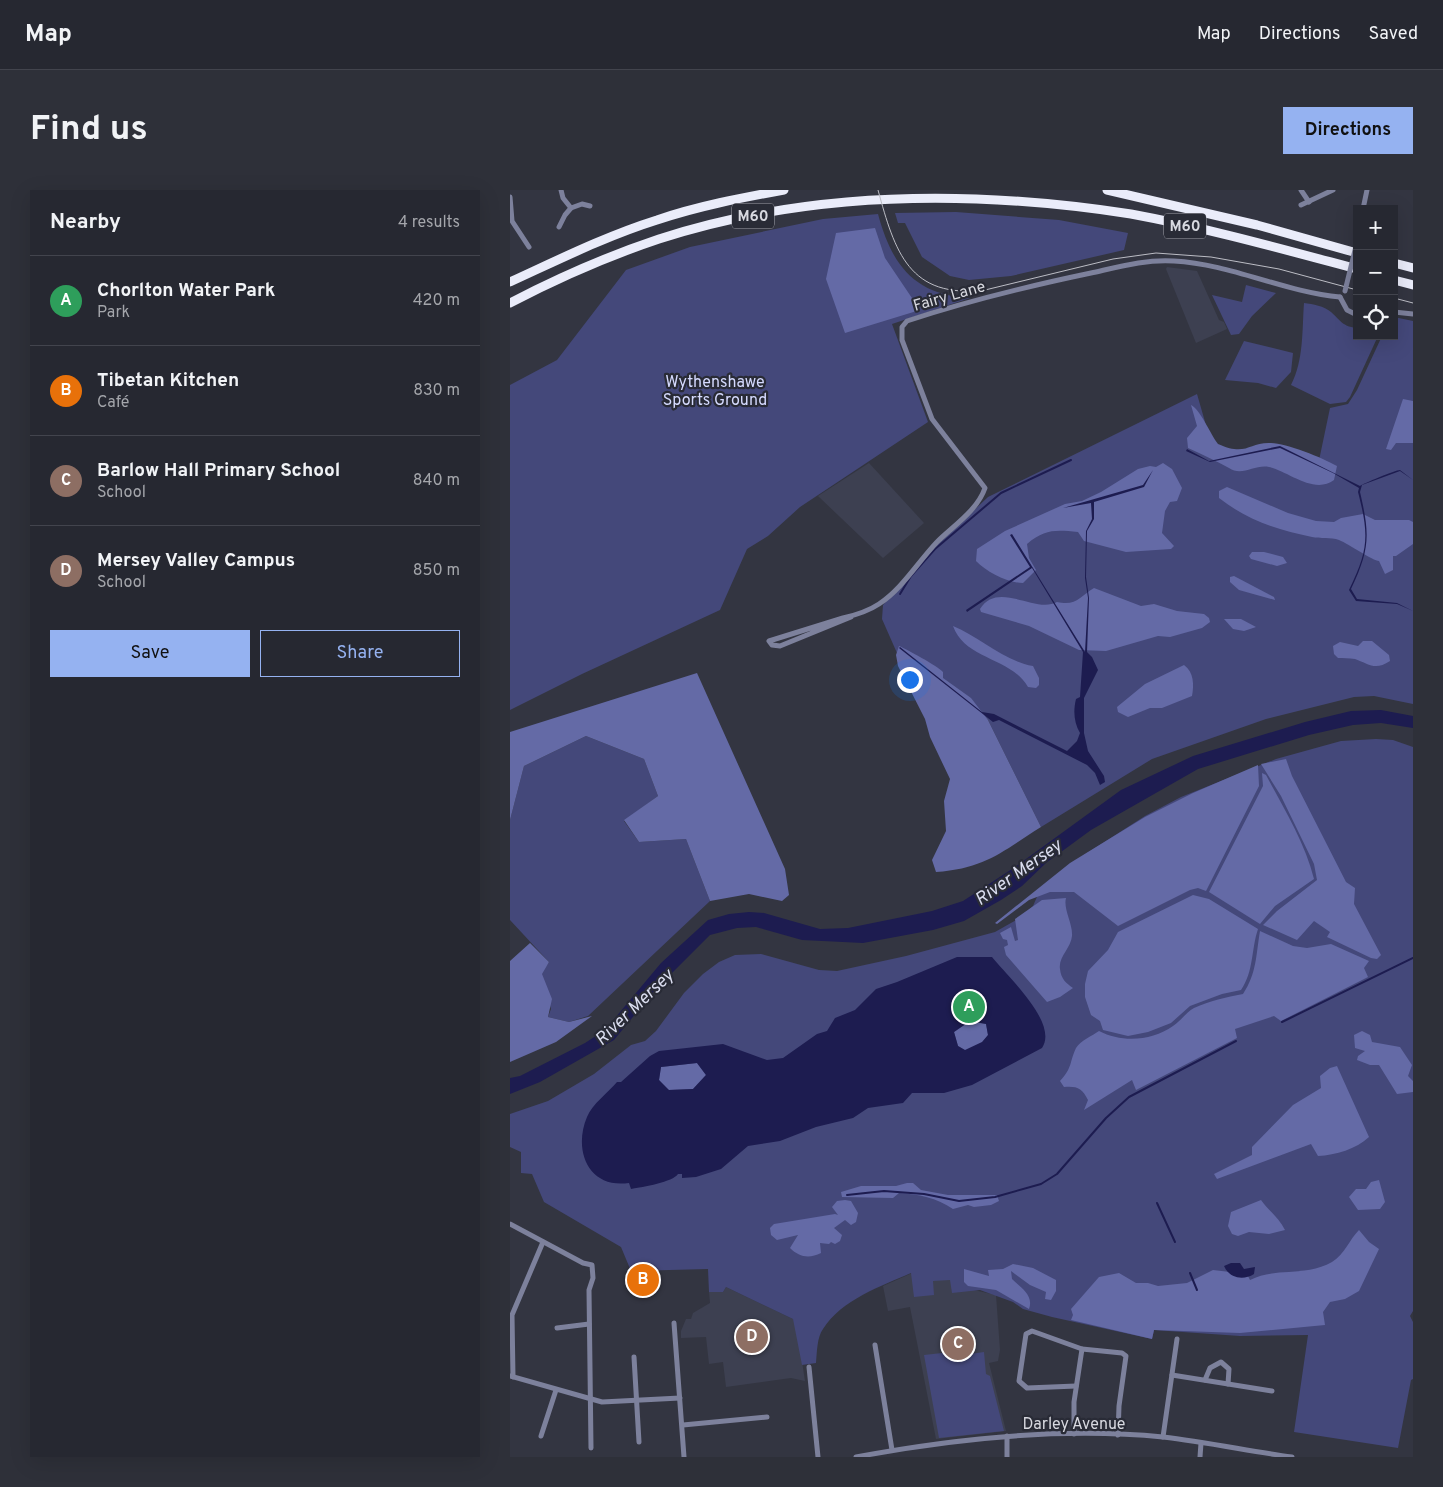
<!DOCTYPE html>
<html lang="en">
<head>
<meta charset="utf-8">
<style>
  body { margin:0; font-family:Overpass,sans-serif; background:#2e3039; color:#f1f3f6 }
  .controls { position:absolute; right:15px; top:15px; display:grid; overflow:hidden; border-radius:0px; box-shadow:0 5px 20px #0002 }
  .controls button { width:45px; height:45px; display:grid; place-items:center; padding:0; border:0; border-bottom:1px solid #42444d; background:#262831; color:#f1f3f6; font:25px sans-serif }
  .you { position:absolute; left:399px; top:489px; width:18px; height:18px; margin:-12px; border:4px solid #fff; border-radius:50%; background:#1a73e8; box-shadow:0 0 0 8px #1a73e833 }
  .badge { display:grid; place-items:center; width:32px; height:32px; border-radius:50%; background:#95b2f1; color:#fff; font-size:16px; font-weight:700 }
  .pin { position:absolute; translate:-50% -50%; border:2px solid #fff; box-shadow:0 1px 5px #0006 }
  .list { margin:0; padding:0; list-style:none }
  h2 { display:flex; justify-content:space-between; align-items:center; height:65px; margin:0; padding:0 20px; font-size:21px }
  h2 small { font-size:16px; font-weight:400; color:#a4a6ab }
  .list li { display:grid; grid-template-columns:32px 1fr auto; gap:15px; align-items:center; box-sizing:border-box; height:90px; padding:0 20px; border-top:1px solid #42444d }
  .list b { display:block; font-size:19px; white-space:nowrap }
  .list p { margin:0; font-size:16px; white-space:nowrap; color:#a4a6ab }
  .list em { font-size:16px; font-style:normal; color:#a4a6ab }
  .actions { display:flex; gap:10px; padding:15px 20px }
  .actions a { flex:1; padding:11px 0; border:1px solid #95b2f1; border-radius:0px; text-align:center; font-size:18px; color:#95b2f1 }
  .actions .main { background:#95b2f1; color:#111 }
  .icon { flex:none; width:28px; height:28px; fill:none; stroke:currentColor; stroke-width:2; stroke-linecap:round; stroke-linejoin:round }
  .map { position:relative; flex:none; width:903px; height:1267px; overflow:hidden; border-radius:0px }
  header { display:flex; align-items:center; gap:30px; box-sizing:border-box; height:70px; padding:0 25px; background:#262831; border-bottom:1px solid #42444d }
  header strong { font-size:24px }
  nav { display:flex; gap:28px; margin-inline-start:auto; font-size:18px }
  .intro { display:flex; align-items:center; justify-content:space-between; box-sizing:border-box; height:120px; padding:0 30px }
  h1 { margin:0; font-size:35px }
  .button { padding:12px 22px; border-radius:0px; background:#95b2f1; color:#111; font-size:18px; font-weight:700 }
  main { display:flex; gap:30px; padding:0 30px }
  aside { flex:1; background:#262831; border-radius:0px; box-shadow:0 5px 20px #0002 }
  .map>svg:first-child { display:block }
</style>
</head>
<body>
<header>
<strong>Map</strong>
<nav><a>Map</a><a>Directions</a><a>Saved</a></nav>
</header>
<div class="intro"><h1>Find us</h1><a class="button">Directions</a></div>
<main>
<aside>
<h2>Nearby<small>4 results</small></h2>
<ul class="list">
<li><span class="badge" style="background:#2e9e5b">A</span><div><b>Chorlton Water Park</b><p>Park</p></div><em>420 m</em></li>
<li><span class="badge" style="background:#e8710a">B</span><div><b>Tibetan Kitchen</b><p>Café</p></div><em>830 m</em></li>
<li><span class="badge" style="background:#8d6e63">C</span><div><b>Barlow Hall Primary School</b><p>School</p></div><em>840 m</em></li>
<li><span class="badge" style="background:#8d6e63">D</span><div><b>Mersey Valley Campus</b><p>School</p></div><em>850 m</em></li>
</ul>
<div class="actions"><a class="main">Save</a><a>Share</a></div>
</aside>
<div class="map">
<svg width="903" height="1267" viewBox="0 0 903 1267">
  <rect width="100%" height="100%" fill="#333541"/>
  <g fill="#3d4051">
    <path d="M657,77L687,81L709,130L714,132L717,139L686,153L656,79Z"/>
    <path d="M359,273L414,333L373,368L308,306Z"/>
    <path d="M447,1063L464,1100L486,1105L490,1160L488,1171L479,1173L496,1241L426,1249L400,1117L378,1121L373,1096Z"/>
    <path d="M216,1097L283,1129L286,1133L295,1191L281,1188L216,1197L213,1172L199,1174L196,1147L171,1148V1141L176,1129H181L183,1123L200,1113L199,1102H213Z"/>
  </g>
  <g fill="#44487a">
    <path d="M446,22L549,30L618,43L614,60L501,86L459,90L440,86L412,67L395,33H388L385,23Z"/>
    <path d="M368,24C382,76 405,105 460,108L382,134L418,232L290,317L258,346L237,359L210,420L72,484L0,520V195L47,170L116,80L180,57L313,29Z"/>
    <path d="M736,95L766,103L742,126L729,144L721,145L702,105L732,112Z"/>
    <path d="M794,113C803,114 814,116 821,122C830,130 833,137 847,138V146H868L840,207L836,212L820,214L781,195C794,170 792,140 794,113Z"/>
    <path d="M884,127L903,131V514L864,506L844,507L756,529L642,569L531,637L478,530L387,463L372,429L373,415L424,358L478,307L687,204L704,263L807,280L820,218L838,214L847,200L872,146H884Z"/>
    <path d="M734,151L783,163L781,182L766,198L748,193L715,190Z"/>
    <path d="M76,546L134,569L148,606L114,631L129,652L176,649L200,711L78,826L59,832L38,827L41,819L31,783L39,772L0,730V630L14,576Z"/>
    <path d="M866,549L883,550L903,557V1121L900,1126L903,1132V1189L901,1190L888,1258L784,1242L798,1145L730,1146L644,1140L642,1149L542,1127L513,1119L503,1112L470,1100L442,1103L440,1090L423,1091L424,1105L404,1107L401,1083C371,1096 331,1110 313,1139C307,1147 307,1162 306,1173L292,1175L283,1129L216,1097L213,1102H199L198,1079L121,1081L111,1057L34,1012L22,984L11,983V962L0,957V924L38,911L84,884L121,855L135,851L146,841L174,803L193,784L209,772L225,765L251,764L309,780L327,781L396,766L485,742L510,728L523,716L530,700L574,665L635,626L671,607L766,569L831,551Z"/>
    <path d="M250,1132V1143L232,1145L231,1134Z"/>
    <path d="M459,1160L460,1164L474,1162L476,1184L480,1186L494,1241L429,1248L414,1165Z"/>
  </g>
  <g fill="#646aa6">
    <path d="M365,38L375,68L410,120L335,143L316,89L326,43Z"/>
    <path d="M893,209L903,211V253H886L881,260L876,259Z"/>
    <path d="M681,215C690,219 701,245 708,254C737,267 738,252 761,253C776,253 813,268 827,276L824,290C804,305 778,281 759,277C745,274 732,287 719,278C706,271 692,264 678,258L677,248L687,236Z"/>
    <path d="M653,273L662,279L672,298L667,311L660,312L655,321L652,343L664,356L661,359L616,362L574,351L568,342C545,340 535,339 517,354L519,368L526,380L513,393C497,393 477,382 466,371L467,359L495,341L555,314L572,311L591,302L628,279L640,276L646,277Z"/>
    <path d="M717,297L778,323L806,331L824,332L831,328L853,324L865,330H899L903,332V354L886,366H883V380L875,384L869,371C863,371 839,354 829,350C821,347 810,349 802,347C767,340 737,330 709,308V301Z"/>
    <path d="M742,362H754L773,367L777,373L767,376L741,369L739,366Z"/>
    <path d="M724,386L764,407L765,410L729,400L720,392V387Z"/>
    <path d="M584,398L631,416L644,414L667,421L694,424L699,428L700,432L692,438L660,447L648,446L596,461L569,460L519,436L471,422L470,419C488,390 525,424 547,412C567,416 569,407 584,398Z"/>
    <path d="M714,429H731L746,437L734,441L723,439Z"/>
    <path d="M443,436C470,447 494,471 523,476L529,488V495L526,498L518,497C501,467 455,470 443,436Z"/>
    <path d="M853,451H862L879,465L880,471C865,481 859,474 845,469C839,468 833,468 828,468L824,464L823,456L830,452L848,456Z"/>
    <path d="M389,456C398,460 426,475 433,482V488L461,508L478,530L531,637C491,662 476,678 426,682L422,670L436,641L434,611L440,589L420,547L415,529L388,476L386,465Z"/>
    <path d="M674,475C684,482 684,495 682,506L652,518H640L618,527L608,522L607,517L635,494Z"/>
    <path d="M187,483L275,679L279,705L272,711L239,704L200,711L176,649L129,652L114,630L148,606L134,569L76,546L14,576L0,630V542Z"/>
    <path d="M776,569L782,586L836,692L845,698L844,714L871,765L867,769L861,768L817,747L820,742L804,731L787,750L753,735L767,721L807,690L804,674L771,606L751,574Z"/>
    <path d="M748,575L749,596L696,701L688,698L680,700L608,736L564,702H540L519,710L487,734L485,733L560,673L635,627L683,603Z"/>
    <path d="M752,583L756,585C773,617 795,652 804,689L765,716L750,734L699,702L753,596Z"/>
    <path d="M683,705L699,709L748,739C741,760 744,781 731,800L712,804L680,816L661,833L638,842L618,846L593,840L590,831L581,825L575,807V794L578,781L598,760L608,742Z"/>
    <path d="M556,708C553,719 563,734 562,746C561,758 548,767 550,779C551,789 556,793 563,798L550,807L537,812L496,765L494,757L498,755L497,750L493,749L490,743L501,737L505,751L508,750L505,729L532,710Z"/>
    <path d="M750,741L783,756L797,758L821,754L859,771L854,778L858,787L771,831L764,826L725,839L727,848L626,900L622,890L574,920L578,910C572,898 567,896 554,897L550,891C563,877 559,873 566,858C571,850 582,846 589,841C612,853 642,851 663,836C671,831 676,822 684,818C700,811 716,807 733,804C747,783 746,764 750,741Z"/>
    <path d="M20,753L39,772L32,784L42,809L38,827L59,832L82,826L46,852L0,872V771Z"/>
    <path d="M460,831L476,834L478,845L473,852L456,861L448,856L444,842Z"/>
    <path d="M852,841L860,845L862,852L890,857L902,875L898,886L903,891V902L887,904L869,875H860L847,870L848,866L855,861L845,858L844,845Z"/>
    <path d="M187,873L196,885L183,899L158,900L149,890L151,877Z"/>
    <path d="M827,876L859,947C846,959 826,965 808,966L801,954L707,989L704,984L742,965V957L783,915L811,898L810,886L820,878Z"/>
    <path d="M869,990L875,1012L870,1019L848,1020L839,1007L846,999H856L861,992Z"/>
    <path d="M397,993H403L411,1000L438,1005H487L489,1011L481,1015L464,1017L458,1015L443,1019C427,1008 408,1004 389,1003L383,1008L332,1007L331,1002L351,996H386Z"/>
    <path d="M335,1010L341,1011L348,1023L346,1032L341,1035L335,1030L324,1038L332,1045L330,1051L325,1054L321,1052L319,1054L310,1053L311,1063C299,1069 289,1067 280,1058L288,1045L267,1050L261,1045L260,1038L264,1034L325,1024L328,1025L322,1017L327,1011Z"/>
    <path d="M751,1010C759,1021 769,1028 775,1040L759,1044L739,1042L728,1046L722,1044L718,1036L721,1022Z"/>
    <path d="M849,1040L859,1052L869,1059L849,1101L835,1109L820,1112L813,1122L815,1135L730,1143L644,1140L642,1149L561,1130L563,1125L561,1119L589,1087L609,1083L626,1093H638L648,1096L677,1093L703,1080L737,1084L740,1090C765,1077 796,1087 822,1072C835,1064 839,1050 849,1040Z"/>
    <path d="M503,1074L523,1078L546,1090V1101L541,1110L535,1109L536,1102L520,1095L501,1081L502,1089C511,1098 524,1105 519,1119L486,1100L458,1096L454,1092V1079L479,1086L478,1080L493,1079Z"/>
  </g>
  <g fill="#1d1c50" fill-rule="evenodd">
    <path d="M770,256L850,296C852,294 886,280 890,280L903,290L890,281L852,295L850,302C860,345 860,359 841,399L847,409L887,413L903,421L887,414L846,411L839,400C859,359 859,345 848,302L849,298L823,283L770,258L700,272L676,261L677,259L699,271Z"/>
    <path d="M643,280L634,297L584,312V329L577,341L576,387L579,408L577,462L582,467L588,480L574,508V543L578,561L594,586L595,592L590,595L585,583L577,575L489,530L483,532L389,458L390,457L472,522L484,524L557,561L567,551L570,543C564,533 563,521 566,509L570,507L573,462L522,378L457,422L456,420L520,377L500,345L502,344L575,462L578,408L575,388L576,341L582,329L581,313L553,318L633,295Z"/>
    <path d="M871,520L903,526V538L871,533L843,535L799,545L688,579L581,640L536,673L512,696L491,710L454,731L423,740L353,753L292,750L246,737L227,738L200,745L145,800L104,850L30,892L0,904V888L10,886L75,853L95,840L151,773L198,730L219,724L239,722L254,723L310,739L338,738L422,721L453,711L505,677L611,600L683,566L795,532L841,521Z"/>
    <path d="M447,767H482C497,786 549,833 532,858L462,895L434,903H402L393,913L358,918L343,928L306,937L270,951L238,956L211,979L186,987L172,988V984H168C163,992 133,997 121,999L119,993C78,999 63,960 77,927C82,914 99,902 107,892H111L140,866L149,861L213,854L257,870L273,868L307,844L317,841L325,828L345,820L366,799L387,792ZM460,831L476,834L478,845L472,852L455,860L448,856L444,842ZM187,873L196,885L183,899L159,900L149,890L151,877Z"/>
    <path d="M721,1073H730L734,1079L745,1077L744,1084C733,1091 719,1088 714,1076Z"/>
  </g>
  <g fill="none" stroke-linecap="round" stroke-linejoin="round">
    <g stroke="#1d1c50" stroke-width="2">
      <path d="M390,404L401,386L425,359L491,303L561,270"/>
      <path d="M772,832L903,768"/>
      <path d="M337,1005L374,1001L414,1004L449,1011L485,1007L531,994L547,984L596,928L619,907L726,851"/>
      <path d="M647,1013L665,1052"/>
      <path d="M680,1083L687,1100"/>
    </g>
    <g stroke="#7d819c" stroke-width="5">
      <path d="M791,0L799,12"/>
      <path d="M0,7L2,31L19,57"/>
      <path d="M791,15L823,0"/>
      <path d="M61,18L72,14L80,16"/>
      <path d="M853,19L857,0"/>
      <path d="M49,37L55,25L61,18L53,8L51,0"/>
      <path d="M830,107L837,120L847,125"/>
      <path d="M884,122L903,124"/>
      <path d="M341,427L270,456L262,455L259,451L333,428C346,425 357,422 369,414C392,399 408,372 427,352C443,336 467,321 475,298L422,229L392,150V137L397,131C457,111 519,96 581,83C608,77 636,69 664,71C721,74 774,102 830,107"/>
      <path d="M0,1034L73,1073L82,1075L83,1088L79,1100L81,1258"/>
      <path d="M164,1133L174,1267"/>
      <path d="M47,1138L79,1134"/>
      <path d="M365,1155L382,1260"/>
      <path d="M124,1167L129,1252"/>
      <path d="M299,1177L308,1267"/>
      <path d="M662,1185L762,1201"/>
      <path d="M0,1186L92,1212L170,1208"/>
      <path d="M3,1187L2,1125L33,1052"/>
      <path d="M695,1190L700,1178L711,1172L719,1179L718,1194"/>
      <path d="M566,1196L517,1198L509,1191L516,1144L522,1141L572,1159"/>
      <path d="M173,1235L257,1227"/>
      <path d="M564,1244V1212L572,1159L612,1163L616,1166L609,1216L608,1245"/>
      <path d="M31,1246L46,1200"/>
      <path d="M497,1246V1267"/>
      <path d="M653,1247L667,1149"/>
      <path d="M346,1267C447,1248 551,1237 653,1247C696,1252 739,1261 782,1267"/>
      <path d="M690,1267L691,1253"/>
    </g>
    <g stroke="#eaecfa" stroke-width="9">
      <path d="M597,0L747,35L847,63"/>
      <path d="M884,73L903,78"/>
      <path d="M884,90L903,95"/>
      <path d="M0,92C48,70 96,46 147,30C188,16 231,8 274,0"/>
      <path d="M0,113C48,88 98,66 149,49C301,0 465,0 621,24C697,38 772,59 847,79"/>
    </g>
    <g stroke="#bcbdc5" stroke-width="1">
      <path d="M368,0C385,62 399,109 475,100L603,69L646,63L701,67L769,79L847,100"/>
      <path d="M884,108L903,113"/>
    </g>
    <path stroke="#7d819c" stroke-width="5" d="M835,101L847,52"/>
  </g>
  <g text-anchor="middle" stroke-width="4.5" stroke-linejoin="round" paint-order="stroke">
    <g fill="#292b36" stroke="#a4a5ad" stroke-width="1">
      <rect x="222" y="13.5" width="42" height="25" rx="4"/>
      <rect x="654" y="23.5" width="42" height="25" rx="4"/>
    </g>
    <g font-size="15" font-weight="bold" fill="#d8d9e0">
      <text x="243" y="31">M60</text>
      <text x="675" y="41">M60</text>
    </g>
    <g font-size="16" fill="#d8d9e0" stroke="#292b36">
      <text transform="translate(439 105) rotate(-16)" y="6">Fairy Lane</text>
      <text x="564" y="1239">Darley Avenue</text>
    </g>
    <g font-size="16" fill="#d5dafe" stroke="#292b36">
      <text x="205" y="197">Wythenshawe<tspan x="205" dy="18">Sports Ground</tspan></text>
    </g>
    <g font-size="18" font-style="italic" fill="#daddef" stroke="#292b36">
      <text transform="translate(508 682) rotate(-35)" y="6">River Mersey</text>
      <text transform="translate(124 817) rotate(-44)" y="6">River Mersey</text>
    </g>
  </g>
</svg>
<div class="controls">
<button>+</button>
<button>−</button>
<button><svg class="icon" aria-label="locate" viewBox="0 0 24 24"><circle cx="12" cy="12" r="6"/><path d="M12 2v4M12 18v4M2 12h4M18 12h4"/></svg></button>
</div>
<div class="you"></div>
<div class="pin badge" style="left:459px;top:817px;background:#2e9e5b">A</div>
<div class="pin badge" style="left:133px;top:1090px;background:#e8710a">B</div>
<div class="pin badge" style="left:448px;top:1154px;background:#8d6e63">C</div>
<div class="pin badge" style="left:242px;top:1147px;background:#8d6e63">D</div>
</div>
</main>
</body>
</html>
